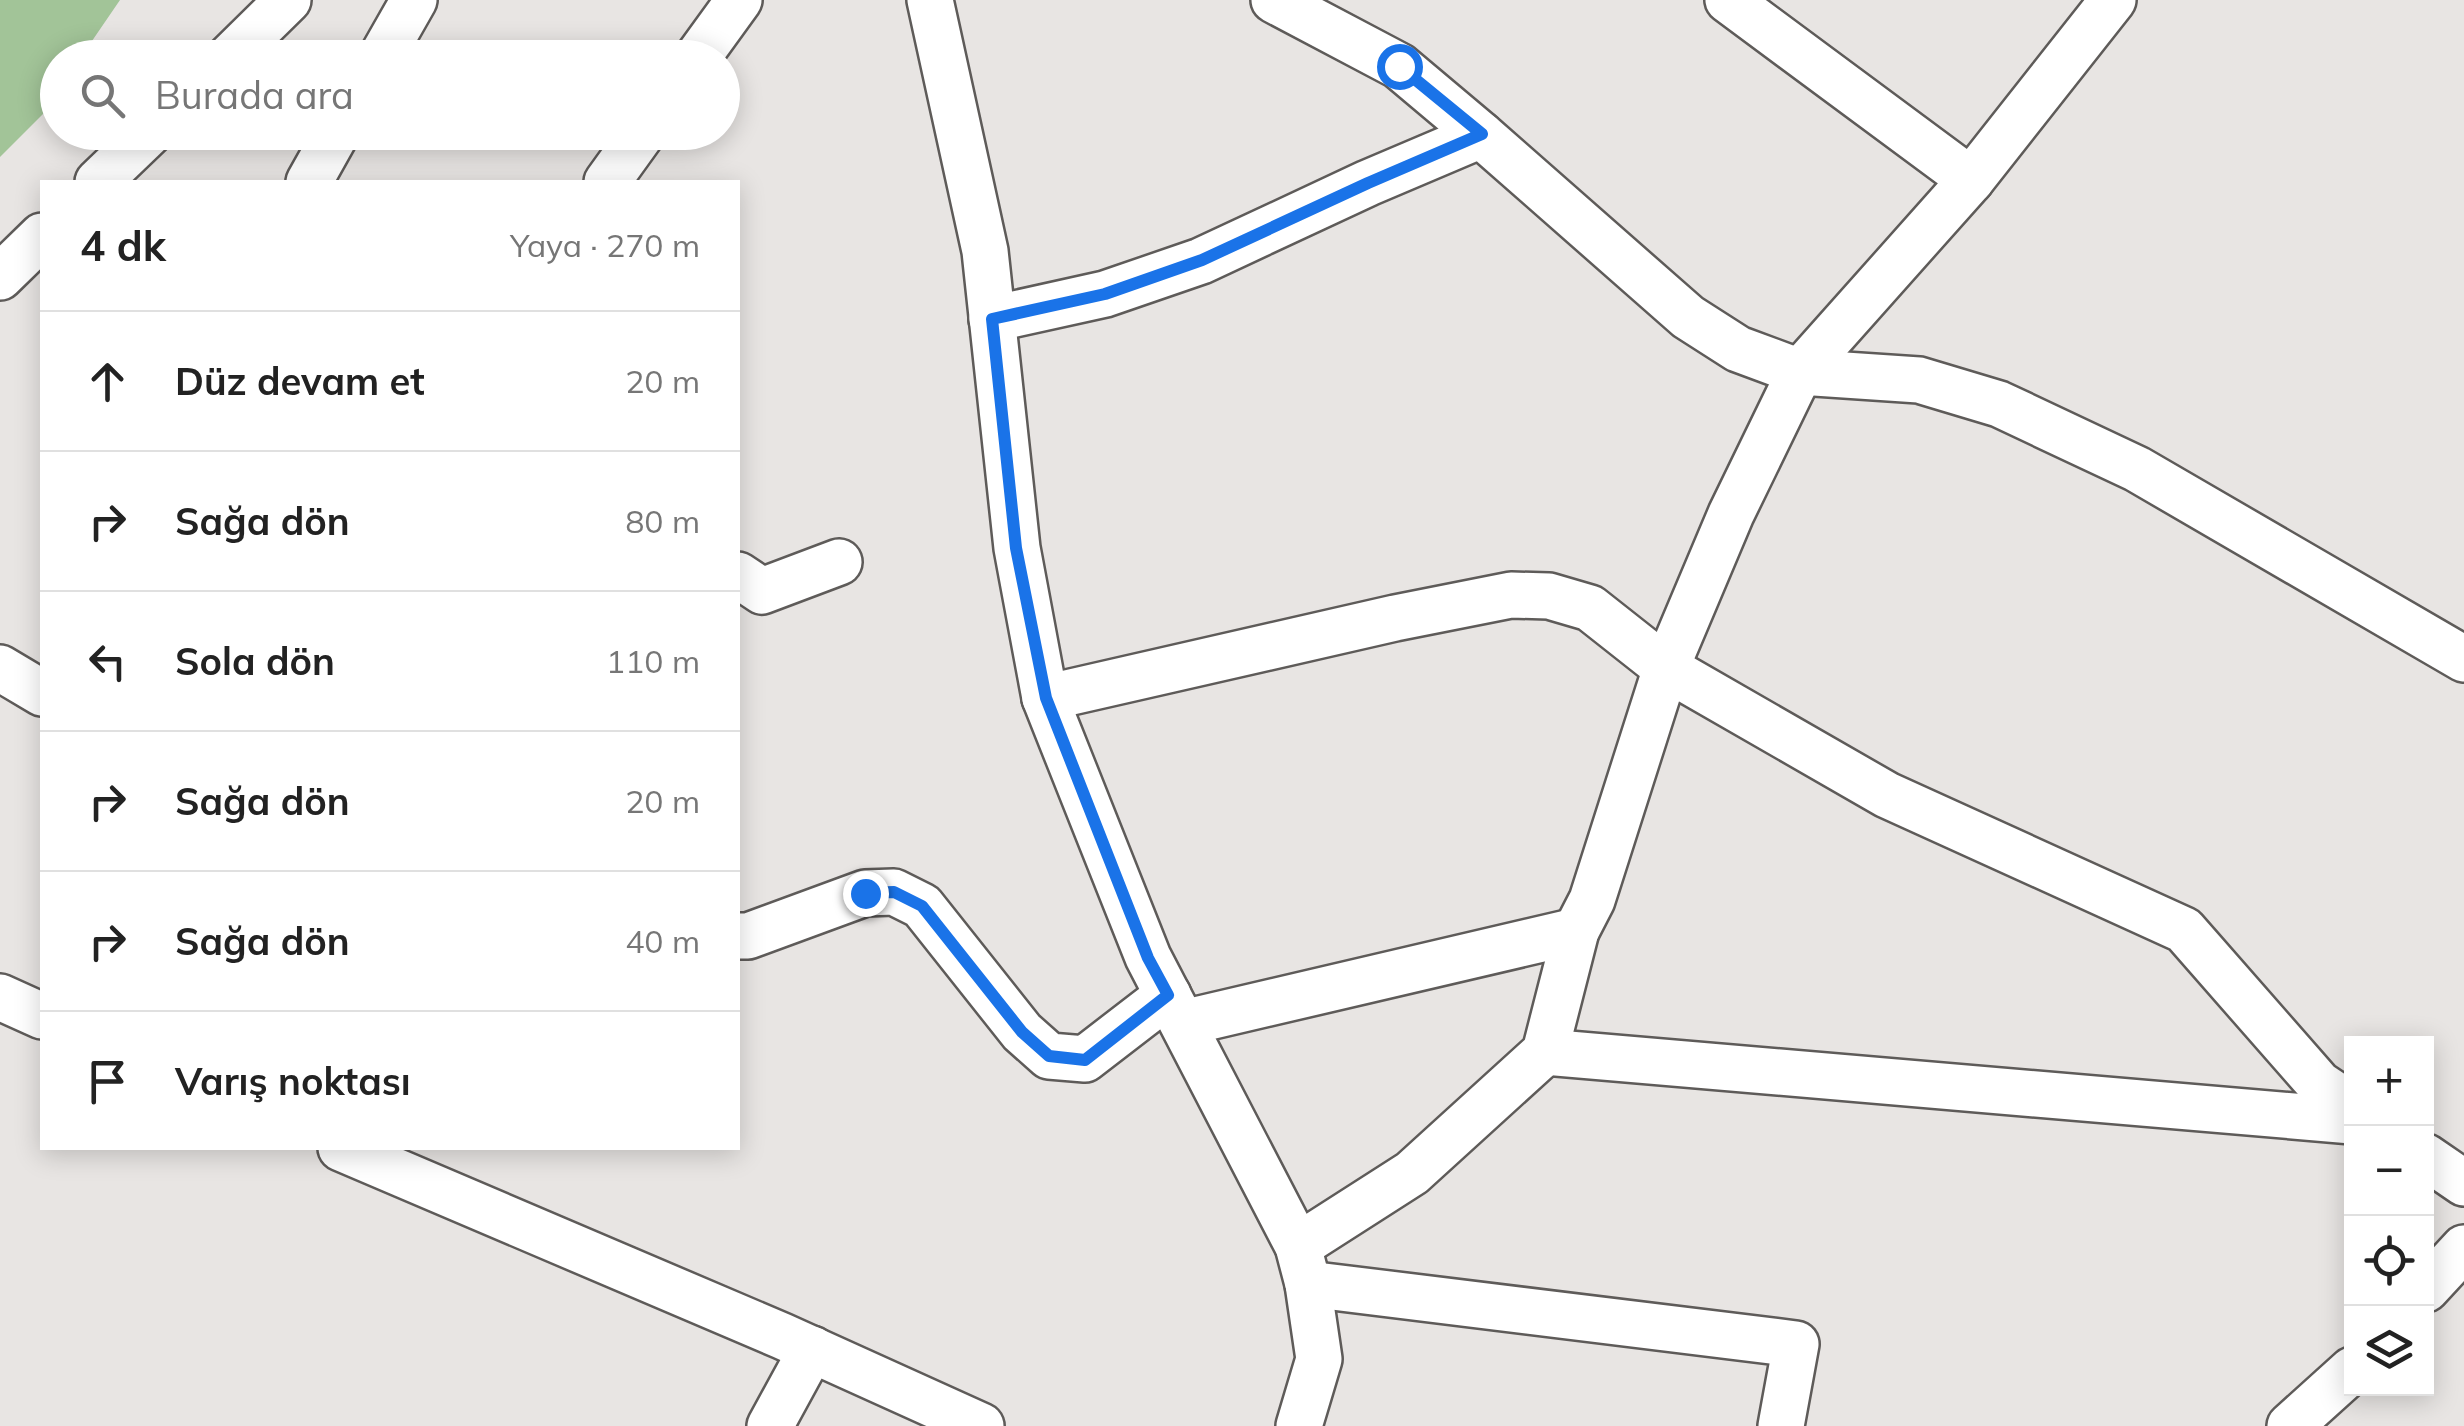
<!DOCTYPE html>
<html lang="tr">
<head>
<meta charset="utf-8">
<style>
  body { margin:0; font-family:Mulish,sans-serif; background:#f6f6f6; color:#222 }
  .controls { position:absolute; right:30px; bottom:30px; display:grid; overflow:hidden; border-radius:0px; box-shadow:0 5px 25px #0003 }
  .controls button { width:90px; height:90px; display:grid; place-items:center; padding:0; border:0; border-bottom:2px solid #e0e0e0; background:#fff; color:#222; font:50px sans-serif }
  .stop { position:absolute; width:30px; height:30px; margin:-22px; border:8px solid #1a73e8; border-radius:50%; background:#fff }
  .stop.end { background:#1a73e8; border-color:#fff; box-shadow:0 2px 10px #0008 }
  .list { margin:0; padding:0; list-style:none }
  h2 { display:flex; justify-content:space-between; align-items:center; height:130px; margin:0; padding:0 40px; font-size:42px }
  h2 small { font-size:32px; font-weight:400; color:#767676 }
  .list li { display:grid; grid-template-columns:65px 1fr auto; gap:30px; align-items:center; box-sizing:border-box; height:140px; padding:0 40px; border-top:2px solid #e0e0e0 }
  .list b { display:block; font-size:38px; white-space:nowrap }
  .list em { font-size:32px; font-style:normal; color:#767676 }
  .icon { flex:none; width:55px; height:55px; fill:none; stroke:currentColor; stroke-width:2; stroke-linecap:round; stroke-linejoin:round }
  .map { position:relative; flex:none; width:2464px; height:1426px; overflow:hidden }
  .search { position:absolute; background:#fff; box-shadow:0 5px 25px #0003; left:40px; top:40px; width:700px; height:110px; display:flex; align-items:center; gap:25px; box-sizing:border-box; padding:0 35px; border-radius:55px; color:#767676; font-size:38px }
  .panel { position:absolute; background:#fff; box-shadow:0 5px 25px #0003; left:40px; top:180px; width:700px; height:970px; border-radius:0px }
  .map>svg:first-child { display:block }
</style>
</head>
<body>
<div class="map">
<svg width="2464" height="1426" viewBox="0 0 2464 1426">
  <rect width="100%" height="100%" fill="#e8e5e3"/>
  <path fill="#a2c498" d="M0,0H120L81,57L58,58L57,92L43,114L0,157Z"/>
  <g fill="none" stroke-linecap="round" stroke-linejoin="round">
    <g stroke="#5e5b59" stroke-width="50">
      <g id="minor">
        <path d="M930,0L985,251L1017,548L1045,698L1148,957L1298,1246L1308,1284L1319,1359L1299,1426"/>
        <path d="M1274,0L1399,66L1481,135L1688,317L1738,349L1800,372L1919,380L1999,404L2137,469L2464,659"/>
        <path d="M1728,0L1971,180"/>
        <path d="M229,58L288,0"/>
        <path d="M381,58L414,0"/>
        <path d="M697,58L739,0"/>
        <path d="M98,182L150,132"/>
        <path d="M309,182L337,132"/>
        <path d="M607,182L643,132"/>
        <path d="M0,277L42,236"/>
        <path d="M992,319L1105,294L1201,261L1368,183L1481,135"/>
        <path d="M738,575L762,591L839,562"/>
        <path d="M0,668L42,693"/>
        <path d="M1045,698L1395,618L1511,595L1549,596L1590,608L1666,668L1887,795L2184,930L2319,1084L2352,1106"/>
        <path d="M738,936H748L865,893L894,892L922,906L1022,1032L1049,1056L1085,1059L1168,995"/>
        <path d="M0,997L42,1016"/>
        <path d="M1183,1023L1576,931"/>
        <path d="M1545,1052L2352,1121"/>
        <path d="M341,1148L782,1336L981,1426"/>
        <path d="M2426,1157L2464,1183"/>
        <path d="M1298,1246L1412,1173L1545,1052L1576,931L1592,900L1666,668L1731,514L1800,372L1971,180L2113,0"/>
        <path d="M1308,1284L1796,1344L1781,1426"/>
        <path d="M2426,1289L2464,1248"/>
        <path d="M770,1426L812,1349"/>
        <path d="M2290,1426L2352,1370"/>
      </g>
    </g>
    <use href="#minor" stroke="#fff" stroke-width="45"/>
  </g>
  <g fill="none" stroke-linecap="round" stroke-linejoin="round">
    <path stroke="#1a73e8" stroke-width="12" d="M865,893L894,892L922,906L1022,1032L1049,1056L1085,1060L1168,995L1148,958L1046,698L1016,548L992,319L1105,294L1202,260L1368,183L1482,134L1399,66"/>
  </g>
</svg>
<div class="controls">
<button>+</button>
<button>−</button>
<button><svg class="icon" aria-label="locate" viewBox="0 0 24 24"><circle cx="12" cy="12" r="6"/><path d="M12 2v4M12 18v4M2 12h4M18 12h4"/></svg></button>
<button><svg class="icon" aria-label="layers" viewBox="0 0 24 24"><path d="M12 4l9 5-9 5-9-5zM3 14l9 5 9-5"/></svg></button>
</div>
<div class="stop" style="left:1399px;top:66px"></div>
<div class="stop end" style="left:865px;top:893px"></div>
<div class="search"><svg class="icon" aria-label="search" viewBox="0 0 24 24"><circle cx="10" cy="10" r="6"/><path d="M15 15l6 6"/></svg>Burada ara</div>
<section class="panel">
<h2>4 dk<small>Yaya · 270 m</small></h2>
<ul class="list">
<li><svg class="icon" aria-label="ahead" viewBox="0 0 24 24"><path d="M12 20V5M6 11l6-6 6 6"/></svg><div><b>Düz devam et</b></div><em>20 m</em></li>
<li><svg class="icon" aria-label="right" viewBox="0 0 24 24"><path d="M7 20v-9h11M14 6l5 5-5 5"/></svg><div><b>Sağa dön</b></div><em>80 m</em></li>
<li><svg class="icon" aria-label="left" viewBox="0 0 24 24"><path d="M17 20v-9H6M10 6l-5 5 5 5"/></svg><div><b>Sola dön</b></div><em>110 m</em></li>
<li><svg class="icon" aria-label="right" viewBox="0 0 24 24"><path d="M7 20v-9h11M14 6l5 5-5 5"/></svg><div><b>Sağa dön</b></div><em>20 m</em></li>
<li><svg class="icon" aria-label="right" viewBox="0 0 24 24"><path d="M7 20v-9h11M14 6l5 5-5 5"/></svg><div><b>Sağa dön</b></div><em>40 m</em></li>
<li><svg class="icon" aria-label="arrive" viewBox="0 0 24 24"><path d="M6 21V4h12l-3 4 3 4H6"/></svg><div><b>Varış noktası</b></div></li>
</ul>
</section>
</div>
</body>
</html>
